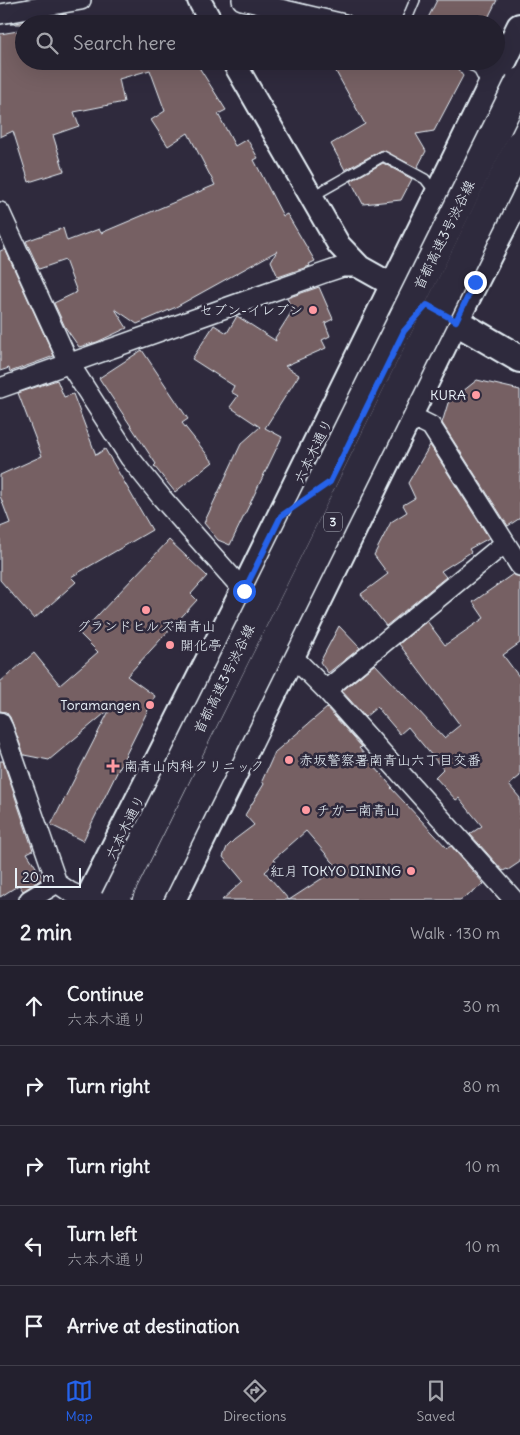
<!DOCTYPE html>
<html lang="en">
<head>
<meta charset="utf-8">
<style>
  body { margin:0; font-family:Delius,"Klee One",sans-serif; background:#2f2d3a; color:#f1f3f6 }
  .scale { position:absolute; left:15px; bottom:12px; width:66px; box-sizing:border-box; padding-left:5px; border:2px solid #e8f1f8; border-top:0; font-size:14px; line-height:18px; white-space:nowrap; color:#e8f1f8; -webkit-text-stroke:4px #2f2a3d; paint-order:stroke }
  .stop { position:absolute; width:15px; height:15px; margin:-11px; border:4px solid #2563eb; border-radius:50%; background:#fff }
  .stop.end { background:#2563eb; border-color:#fff; box-shadow:0 1px 5px #0008 }
  .list { margin:0; padding:0; list-style:none }
  h2 { display:flex; justify-content:space-between; align-items:center; height:65px; margin:0; padding:0 20px; font-size:21px }
  h2 small { font-size:16px; font-weight:400; color:#a3a3aa }
  .list li { display:grid; grid-template-columns:32px 1fr auto; gap:15px; align-items:center; box-sizing:border-box; height:80px; padding:0 20px; border-top:1px solid #403e4a }
  .list b { display:block; font-size:19px; white-space:nowrap }
  .list p { margin:0; font-size:16px; white-space:nowrap; color:#a3a3aa }
  .list em { font-size:16px; font-style:normal; color:#a3a3aa }
  .icon { flex:none; width:28px; height:28px; fill:none; stroke:currentColor; stroke-width:2; stroke-linecap:round; stroke-linejoin:round }
  .map { position:relative; flex:none; width:520px; height:900px; overflow:hidden }
  .search { position:absolute; background:#23202e; box-shadow:0 5px 20px #0002; left:15px; right:15px; top:15px; height:55px; display:flex; align-items:center; gap:12px; box-sizing:border-box; padding:0 18px; border-radius:28px; color:#a3a3aa; font-size:19px }
  .sheet { height:465px; background:#23202e }
  nav { display:flex; justify-content:space-around; align-items:center; box-sizing:border-box; height:70px; border-top:1px solid #403e4a; background:#23202e; font-size:14px; color:#a3a3aa }
  nav a { display:grid; justify-items:center; gap:2px }
  nav .on { color:#2563eb }
  .map>svg:first-child { display:block }
</style>
</head>
<body>
<div class="map">
<svg width="520" height="900" viewBox="0 0 520 900">
  <rect width="100%" height="100%" fill="#2f2a3d"/>
  <filter id="ink" filterUnits="userSpaceOnUse"><feTurbulence type="fractalNoise" baseFrequency=".02" numOctaves="2"/><feDisplacementMap in="SourceGraphic" scale="10" xChannelSelector="R" yChannelSelector="G"/><feConvolveMatrix kernelMatrix="1 2 1 2 8 2 1 2 1" color-interpolation-filters="sRGB"/></filter>
  <g filter="url(#ink)">
    <g fill="#766064" stroke="#e8f1f8">
      <path d="M437,0H497L485,24H425Z"/>
      <path d="M66,14L68,24H10Z"/>
      <path d="M24,30V61H195L226,110L218,114L235,146L247,139L258,158L254,160L283,216L287,214L315,261L309,264L310,266L278,277L271,261L277,251L174,308L137,324L115,309L127,328L97,342L79,347L65,327L54,303L77,292L65,260L39,269L26,241L63,228L67,241L99,229L101,233L215,185L188,133L168,146L151,120L165,111L150,70L119,79L124,102L74,112L79,126L53,135L64,171L29,182L13,131L0,137V34Z"/>
      <path d="M330,61H445L454,64L463,76L434,131L416,134L426,151L417,168L382,150L345,170L331,144L365,124Z"/>
      <path d="M383,163L412,179L401,200L363,204L351,181Z"/>
      <path d="M5,249L54,356L10,372L9,368L0,371V251Z"/>
      <path d="M319,287L333,319L325,323L330,336L322,340L326,348L285,366L299,375L265,428L282,437L230,545L218,540L204,523L241,444L260,427L230,407L238,396L231,392L234,386L192,359L214,325L227,333L237,316L276,341L275,338L292,311L287,298Z"/>
      <path d="M142,350L188,419L182,423L213,462L175,492L154,466L156,464L99,378Z"/>
      <path d="M57,380L64,397L73,394L96,455L105,449L152,530L71,577L76,582L34,619L0,580V527L10,523L0,496V475L42,456L18,393Z"/>
      <path d="M477,380L520,390V518L508,526L442,423L448,403Z"/>
      <path d="M430,445L489,538L469,549L471,552L441,571L446,577L386,626L361,594L388,574L374,555L391,522L407,512L403,505L415,498L408,483Z"/>
      <path d="M169,540L207,576L191,594L197,600L127,676L155,696L83,841L51,825L110,709L49,760L24,755L10,717L6,712L0,711V682L34,653L60,685L98,652L80,634Z"/>
      <path d="M513,574L520,577V643L503,655L520,678V776L509,785L520,798V862L508,870L507,869L503,871L470,834L482,826L459,798L456,800L435,777L443,769L408,727L400,734L377,707L365,717L342,691L375,664L444,738L460,725L399,644L427,621L445,645L484,618L473,602Z"/>
      <path d="M339,626L360,648L328,673L320,662Z"/>
      <path d="M327,708L362,747L359,748L392,787L391,788L447,848L451,846L484,884L460,900H289L338,868L306,831L274,859L276,862L265,872L289,900H222L243,881L223,857L227,847L234,840L254,825L245,815L264,784L262,781L275,752Z"/>
      <path d="M0,761H3L33,850L27,853L43,878L23,891L19,885L0,897Z"/>
    </g>
    <g fill="none" stroke-linecap="round" stroke-linejoin="round">
      <g stroke="#e8f1f8" stroke-width="12">
        <g id="service">
          <path d="M405,24L415,0"/>
          <path d="M311,197L383,156L425,179L435,192"/>
        </g>
      </g>
      <g stroke="#e8f1f8" stroke-width="22">
        <g id="minor">
          <path d="M242,0L344,24"/>
          <path d="M0,14L81,0"/>
          <path d="M473,61L481,64L492,85"/>
          <path d="M0,212L69,363L130,458L162,498L244,591"/>
          <path d="M0,388L324,273L342,267H360"/>
          <path d="M403,427L419,420L431,426L520,566"/>
          <path d="M292,656L326,690L514,900"/>
          <path d="M326,690L505,543"/>
          <path d="M0,722L3,728L57,883L70,892L88,900"/>
          <path d="M29,900L57,883"/>
        </g>
      </g>
      <g stroke="#e8f1f8" stroke-width="26">
        <g id="tertiary">
          <path d="M199,0L212,24"/>
          <path d="M233,61L339,245L360,267L394,286"/>
        </g>
      </g>
      <g stroke="#e8f1f8" stroke-width="30">
        <g id="secondary">
          <path d="M499,163L520,121"/>
          <path d="M441,313L520,359"/>
          <path d="M88,900L244,591L520,27"/>
          <path d="M131,900L186,791"/>
          <path d="M172,900L455,321L520,193"/>
        </g>
      </g>
      <use href="#service" stroke="#2f2a3d" stroke-width="9"/>
      <use href="#minor" stroke="#2f2a3d" stroke-width="19"/>
      <use href="#tertiary" stroke="#2f2a3d" stroke-width="22"/>
      <use href="#secondary" stroke="#2f2a3d" stroke-width="26"/>
      <g stroke="#e8f1f8" stroke-width="31" stroke-linecap="butt">
        <g id="motorway-bridge">
          <path d="M115,900L520,82"/>
          <path d="M147,900L520,144"/>
        </g>
      </g>
      <use href="#motorway-bridge" stroke="#2f2a3d" stroke-width="28"/>
    </g>
  </g>
  <g fill="none" stroke-linecap="round" stroke-linejoin="round" filter="url(#ink)">
    <path stroke="#2563eb" stroke-width="6" d="M244,591L281,516L330,482L404,331L427,305L456,321L475,282"/>
  </g>
  <g fill="#ff9aa2" stroke="#2f2a3d" stroke-width="2">
    <circle cx="313" cy="310" r="5"/>
    <circle cx="476" cy="395" r="5"/>
    <circle cx="146" cy="610" r="5"/>
    <circle cx="170" cy="645" r="5"/>
    <circle cx="150" cy="705" r="5"/>
    <circle cx="289" cy="760" r="5"/>
    <path d="M110.5 758.5h5v5h5v5h-5v5h-5v-5h-5v-5h5z"/>
    <circle cx="306" cy="810" r="5"/>
    <circle cx="411" cy="871" r="5"/>
  </g>
  <g text-anchor="middle" stroke-width="5" stroke-linejoin="round" paint-order="stroke">
    <rect fill="#2f2a3d" stroke="#b0b5c0" stroke-width="1" x="324" y="512.5" width="18" height="19" rx="4"/>
    <g font-size="12" font-weight="bold" fill="#e8f1f8">
      <text x="333" y="526">3</text>
    </g>
    <g font-size="14" fill="#e8f1f8" stroke="#2f2a3d">
      <text transform="translate(444 235) rotate(-64)" y="5">首都高速3号渋谷線</text>
      <text transform="translate(313 451) rotate(-64)" y="5">六本木通り</text>
      <text transform="translate(224 679) rotate(-64)" y="5">首都高速3号渋谷線</text>
      <text transform="translate(125 827) rotate(-63)" y="5">六本木通り</text>
    </g>
    <g font-size="14" fill="#e8f1f8" stroke="#2f2a3d" text-anchor="end">
      <text x="303" y="315">セブン-イレブン</text>
      <text x="466" y="400">KURA</text>
      <text x="146" y="631" text-anchor="middle">グランドヒルズ南青山</text>
      <text x="180" y="650" text-anchor="start">開化亭</text>
      <text x="140" y="710">Toramangen</text>
      <text x="299" y="765" text-anchor="start">赤坂警察署南青山六丁目交番</text>
      <text x="124" y="771" text-anchor="start">南青山内科クリニック</text>
      <text x="316" y="815" text-anchor="start">チガー南青山</text>
      <text x="401" y="876">紅月 TOKYO DINING</text>
    </g>
  </g>
</svg>
<div class="scale">20 m</div>
<div class="stop" style="left:244px;top:591px"></div>
<div class="stop end" style="left:475px;top:282px"></div>
<div class="search"><svg class="icon" aria-label="search" viewBox="0 0 24 24"><circle cx="10" cy="10" r="6"/><path d="M15 15l6 6"/></svg>Search here</div>
</div>
<section class="sheet">
<h2>2 min<small>Walk · 130 m</small></h2>
<ul class="list">
<li><svg class="icon" aria-label="ahead" viewBox="0 0 24 24"><path d="M12 20V5M6 11l6-6 6 6"/></svg><div><b>Continue</b><p>六本木通り</p></div><em>30 m</em></li>
<li><svg class="icon" aria-label="right" viewBox="0 0 24 24"><path d="M7 20v-9h11M14 6l5 5-5 5"/></svg><div><b>Turn right</b></div><em>80 m</em></li>
<li><svg class="icon" aria-label="right" viewBox="0 0 24 24"><path d="M7 20v-9h11M14 6l5 5-5 5"/></svg><div><b>Turn right</b></div><em>10 m</em></li>
<li><svg class="icon" aria-label="left" viewBox="0 0 24 24"><path d="M17 20v-9H6M10 6l-5 5 5 5"/></svg><div><b>Turn left</b><p>六本木通り</p></div><em>10 m</em></li>
<li><svg class="icon" aria-label="arrive" viewBox="0 0 24 24"><path d="M6 21V4h12l-3 4 3 4H6"/></svg><div><b>Arrive at destination</b></div></li>
</ul>
</section>
<nav>
<a class="on"><svg class="icon" aria-label="map" viewBox="0 0 24 24"><path d="M3 6l6-2 6 2 6-2v14l-6 2-6-2-6 2zM9 4v14M15 6v14"/></svg>Map</a>
<a><svg class="icon" aria-label="directions" viewBox="0 0 24 24"><path d="M12 3l9 9-9 9-9-9zM9 14v-3h6M13 9l2 2-2 2"/></svg>Directions</a>
<a><svg class="icon" aria-label="saved" viewBox="0 0 24 24"><path d="M7 4h10v16l-5-4-5 4z"/></svg>Saved</a>
</nav>
</body>
</html>
